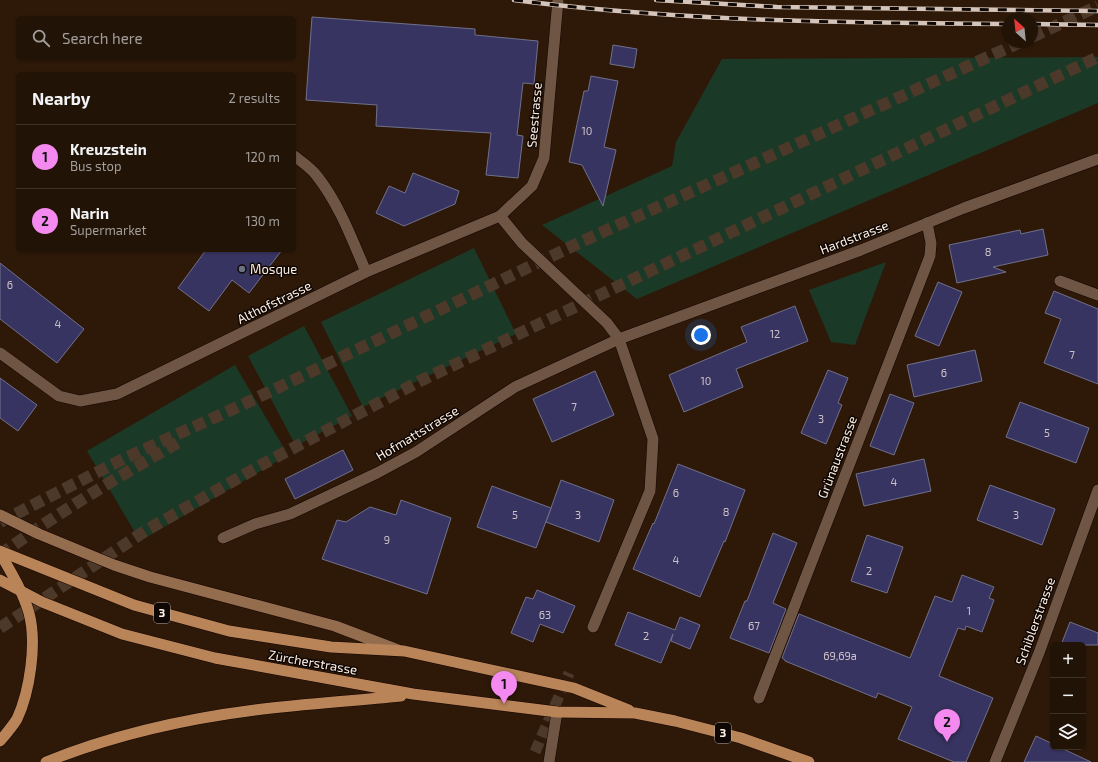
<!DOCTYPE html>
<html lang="en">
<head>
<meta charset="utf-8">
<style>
  body { margin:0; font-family:"Exo 2",sans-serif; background:#2a1c11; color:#f1f3f6 }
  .controls { position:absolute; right:12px; bottom:12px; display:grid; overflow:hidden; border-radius:6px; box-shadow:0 1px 3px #0004 }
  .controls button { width:36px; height:36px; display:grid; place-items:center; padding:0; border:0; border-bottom:1px solid #3f3228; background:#221307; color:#f1f3f6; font:20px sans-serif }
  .compass { position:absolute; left:1002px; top:12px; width:36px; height:36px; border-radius:50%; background:#221307; box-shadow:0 1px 3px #0004; rotate:333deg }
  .you { position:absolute; left:701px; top:335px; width:14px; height:14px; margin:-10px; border:3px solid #fff; border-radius:50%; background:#1a73e8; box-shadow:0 0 0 6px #1a73e833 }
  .badge { display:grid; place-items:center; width:26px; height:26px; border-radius:50%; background:#f489f0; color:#111; font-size:13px; font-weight:700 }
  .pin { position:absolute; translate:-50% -33px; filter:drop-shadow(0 1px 2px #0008) }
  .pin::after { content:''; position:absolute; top:21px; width:14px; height:12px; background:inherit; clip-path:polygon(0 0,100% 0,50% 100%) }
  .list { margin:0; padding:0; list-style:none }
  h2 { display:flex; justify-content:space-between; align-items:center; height:52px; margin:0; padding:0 16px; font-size:17px }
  h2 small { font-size:13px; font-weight:400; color:#a29e9b }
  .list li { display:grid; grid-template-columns:26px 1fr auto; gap:12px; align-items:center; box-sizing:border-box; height:64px; padding:0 16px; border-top:1px solid #3f3228 }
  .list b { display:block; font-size:15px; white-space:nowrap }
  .list p { margin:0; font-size:13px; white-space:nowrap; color:#a29e9b }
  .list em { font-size:13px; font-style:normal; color:#a29e9b }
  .icon { flex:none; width:22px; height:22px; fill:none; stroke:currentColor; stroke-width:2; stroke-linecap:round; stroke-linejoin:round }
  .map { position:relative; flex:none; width:1098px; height:762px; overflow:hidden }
  .search { position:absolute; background:#221307; box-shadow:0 1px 3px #0004; left:16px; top:16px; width:280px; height:44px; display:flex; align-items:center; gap:10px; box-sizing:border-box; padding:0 14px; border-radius:6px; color:#a29e9b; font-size:15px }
  .panel { position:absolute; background:#221307; box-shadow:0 1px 3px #0004; left:16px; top:72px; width:280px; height:180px; border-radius:6px }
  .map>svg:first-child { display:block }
</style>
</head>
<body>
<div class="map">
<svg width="1098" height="762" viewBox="0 0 1098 762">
  <rect width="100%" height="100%" fill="#2e1909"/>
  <g fill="#1b3927">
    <path d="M1098,57V103L637,299L542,225L672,166L676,142L722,59Z"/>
    <path d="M474,248L516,334L363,407L321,322Z"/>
    <path d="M886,262L855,345L831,342L809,290Z"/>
    <path d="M304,326L352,416L296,446L248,356Z"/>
    <path d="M235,365L288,455L140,541L87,451Z"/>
  </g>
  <g fill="#383461" stroke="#70708b">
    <path d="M312,17L475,29V35L538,41L534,84L523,83L517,135L523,136L518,178L486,175L491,133L376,126L377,105L306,100Z"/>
    <path d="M613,45L637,49L634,68L610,64Z"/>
    <path d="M591,76L618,81L604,147L616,150L603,206L582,165L569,162L584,91H588Z"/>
    <path d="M413,173L459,191L455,204L404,226L376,213L389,186L405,193Z"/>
    <path d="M1043,229L1048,255L993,267L1006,272L957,283L949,245L1020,230L1021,234Z"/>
    <path d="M206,250H282L249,293L232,280L209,311L178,288Z"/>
    <path d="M0,263L84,329L57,363L0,319Z"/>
    <path d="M938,282L962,292L939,346L915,336Z"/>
    <path d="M1054,291L1098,309V384L1044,363L1061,319L1045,313Z"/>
    <path d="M795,306L808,341L736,369L743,387L684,412L669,375L747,342L741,327Z"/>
    <path d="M975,350L982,381L914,397L907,365Z"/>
    <path d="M828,370L848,378L838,403L842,405L826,444L801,433Z"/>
    <path d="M595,371L614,415L552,442L533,399Z"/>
    <path d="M0,378L37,405L18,431L0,418Z"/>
    <path d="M890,394L914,403L894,455L870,446Z"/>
    <path d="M1020,402L1089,428L1076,463L1006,437Z"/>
    <path d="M343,450L353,470L295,499L285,479Z"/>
    <path d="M924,459L931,491L864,506L856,474Z"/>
    <path d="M678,464L745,490L725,542L724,541L700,597L633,569L653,523L654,524Z"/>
    <path d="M561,480L614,500L599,542L546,522Z"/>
    <path d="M990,485L1055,509L1042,545L977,520Z"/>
    <path d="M492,486L551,508L536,548L477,527Z"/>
    <path d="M401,500L451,518L427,594L322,559L337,520L346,522L370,507L396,515Z"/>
    <path d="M773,533L797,543L773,603L786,609L769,653L730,638L745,601H747Z"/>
    <path d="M867,535L903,547L887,593L851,581Z"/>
    <path d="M962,575L994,587L989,598L994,600L982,632L966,626L965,630L958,628L939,676L993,698L966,762H954L898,739L912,707L878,693L876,698L785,661V660L782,658L799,614L910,658L935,596L952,602Z"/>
    <path d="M537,590L575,606L563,633L540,624L533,642L511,633L526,597L533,599Z"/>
    <path d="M628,612L675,630L680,617L700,625L690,649L671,641L673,634L661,663L615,645Z"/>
    <path d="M1070,622L1098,633V645H1061Z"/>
    <path d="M1036,736L1053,744V747H1059L1091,762H1024Z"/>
  </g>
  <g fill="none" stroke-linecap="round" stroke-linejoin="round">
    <path stroke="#4d392a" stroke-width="11" stroke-dasharray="11 5.5" stroke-linecap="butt" d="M535,752L569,673"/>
    <g stroke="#4d392a" stroke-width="12" stroke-dasharray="12 6" stroke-linecap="butt">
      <path d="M1032,37L1098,6"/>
      <path d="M0,522L123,459L242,405L583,241L1021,42"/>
      <path d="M0,555C57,513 118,477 179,442"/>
      <path d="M0,628L145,531L263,464L420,381L1098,57"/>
    </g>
    <g stroke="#150400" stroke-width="12">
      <g id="service">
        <path d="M294,156C302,162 311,168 317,176C339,204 352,239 366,272"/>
        <path d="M1060,281L1098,295"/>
        <path d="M549,762L557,712"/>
      </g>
    </g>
    <g stroke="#150400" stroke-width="12">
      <g id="minor">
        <path d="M500,216L522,243L607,323L619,339L653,439L650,491L593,627"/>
        <path d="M0,353L59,396L80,401L117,394L366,272L500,216L532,186L544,158L558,0"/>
        <path d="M223,538L255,524L290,514L377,473L416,452L515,387L619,339L861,250L964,208L1098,159"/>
        <path d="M759,698L930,256L931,243L927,223"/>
        <path d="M995,762L1039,653L1098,490"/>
      </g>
    </g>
    <g stroke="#150400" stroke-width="12">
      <path id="secondary" d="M0,515L39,534L114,565L150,577L335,626L398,650"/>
    </g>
    <g stroke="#150400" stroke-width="12">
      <g id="primary">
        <path d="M0,551L134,605L229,631L331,647L404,651L574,688L629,710"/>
        <path d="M0,553C11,572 23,592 29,613C37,643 30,691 17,719C12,727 6,734 0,741"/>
        <path d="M0,580L42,602L122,634L215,658L413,694L557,712L635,713L675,721L741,738L809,762"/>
        <path d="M46,762C113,735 184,719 255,710C304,704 352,701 401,696"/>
      </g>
    </g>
    <use href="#service" stroke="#6e5544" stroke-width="11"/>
    <use href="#minor" stroke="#6e5544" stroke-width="11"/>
    <use href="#secondary" stroke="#946c4e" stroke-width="11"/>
    <use href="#primary" stroke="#b98458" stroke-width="11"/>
    <g stroke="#d4c4b9" stroke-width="4.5">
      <g id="rail">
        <path d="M514,0C677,21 843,23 1008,24"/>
        <path d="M656,0L777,7L1098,11"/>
        <path d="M1032,24L1098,25"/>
      </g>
    </g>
    <use href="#rail" stroke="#0f0703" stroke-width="3" stroke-dasharray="9" stroke-linecap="butt"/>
  </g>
  <circle fill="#6b7280" stroke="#0f0703" stroke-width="1.5" cx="242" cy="269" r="4"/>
  <g text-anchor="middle" stroke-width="3" stroke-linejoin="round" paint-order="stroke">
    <g font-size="11" fill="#cdc1c5">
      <text x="587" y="135">10</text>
      <text x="988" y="256">8</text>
      <text x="10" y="289">6</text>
      <text x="58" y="328">4</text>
      <text x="775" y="338">12</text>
      <text x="1072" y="359">7</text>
      <text x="944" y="377">6</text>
      <text x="706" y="385">10</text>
      <text x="574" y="411">7</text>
      <text x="821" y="423">3</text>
      <text x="1047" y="437">5</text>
      <text x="894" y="486">4</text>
      <text x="676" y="497">6</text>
      <text x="726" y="516">8</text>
      <text x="515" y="519">5</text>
      <text x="578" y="519">3</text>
      <text x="1016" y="519">3</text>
      <text x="387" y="544">9</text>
      <text x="676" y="564">4</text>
      <text x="869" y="575">2</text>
      <text x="969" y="615">1</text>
      <text x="545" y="619">63</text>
      <text x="754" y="630">67</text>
      <text x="646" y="640">2</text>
      <text x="840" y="660">69,69a</text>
    </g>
    <g fill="#0f0703" stroke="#b7aaa2" stroke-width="1">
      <rect x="154" y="603" width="16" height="20" rx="3"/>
      <rect x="715" y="723" width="16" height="20" rx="3"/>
    </g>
    <g font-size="12" font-weight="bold" fill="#fff0e6">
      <text x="162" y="617">3</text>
      <text x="723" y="737">3</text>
    </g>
    <g font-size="13" fill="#fff0e6" stroke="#0f0703">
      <text transform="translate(534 115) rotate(-85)" y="5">Seestrasse</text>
      <text transform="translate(854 237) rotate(-21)" y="5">Hardstrasse</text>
      <text transform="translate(274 302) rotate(-26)" y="5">Althofstrasse</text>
      <text transform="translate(417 433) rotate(-31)" y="5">Hofmattstrasse</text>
      <text transform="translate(837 457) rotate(-69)" y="5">Grünaustrasse</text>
      <text transform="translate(1035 621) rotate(-70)" y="5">Schiblerstrasse</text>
      <text transform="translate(313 662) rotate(10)" y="5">Zürcherstrasse</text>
    </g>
    <g font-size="13" fill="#fff0e6" stroke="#0f0703" text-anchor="start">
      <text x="250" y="274">Mosque</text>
    </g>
  </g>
</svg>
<div class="controls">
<button>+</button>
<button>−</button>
<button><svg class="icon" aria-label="layers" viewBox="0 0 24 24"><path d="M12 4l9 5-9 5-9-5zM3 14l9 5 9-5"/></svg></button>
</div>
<svg class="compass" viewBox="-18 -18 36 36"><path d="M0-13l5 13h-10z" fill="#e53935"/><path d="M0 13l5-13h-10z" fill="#a29e9b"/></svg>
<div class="you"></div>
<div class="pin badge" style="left:504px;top:704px">1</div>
<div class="pin badge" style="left:947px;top:742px">2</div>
<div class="search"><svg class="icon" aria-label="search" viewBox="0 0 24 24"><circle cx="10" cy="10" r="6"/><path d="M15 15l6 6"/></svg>Search here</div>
<section class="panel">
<h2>Nearby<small>2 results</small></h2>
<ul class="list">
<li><span class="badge">1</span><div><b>Kreuzstein</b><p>Bus stop</p></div><em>120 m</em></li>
<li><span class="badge">2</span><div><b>Narin</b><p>Supermarket</p></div><em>130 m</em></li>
</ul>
</section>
</div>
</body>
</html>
